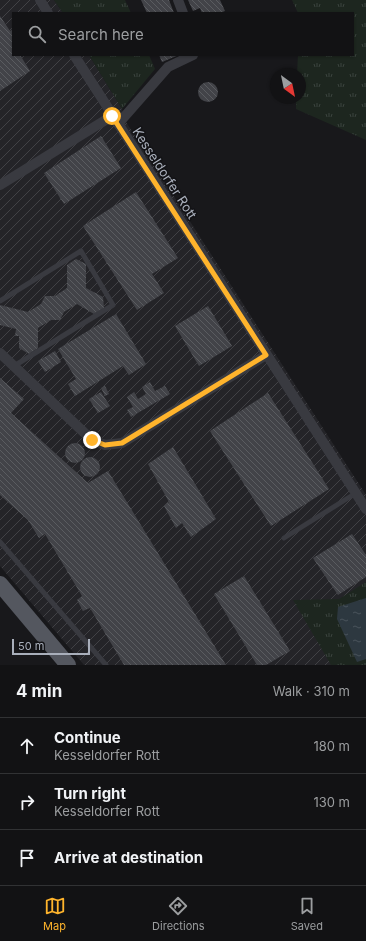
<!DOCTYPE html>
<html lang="en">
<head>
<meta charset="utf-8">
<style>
  body { margin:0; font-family:Inter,sans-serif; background:#1b1b1d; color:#f1f3f6 }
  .compass { position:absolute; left:270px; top:68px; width:36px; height:36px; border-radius:50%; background:#121214; box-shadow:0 1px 3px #0004; rotate:147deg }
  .scale { position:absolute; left:12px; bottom:10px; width:78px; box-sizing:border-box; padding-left:4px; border:2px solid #a9afbb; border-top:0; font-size:11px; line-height:14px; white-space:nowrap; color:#a9afbb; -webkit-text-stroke:3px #131316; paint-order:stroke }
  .stop { position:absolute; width:12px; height:12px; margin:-9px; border:3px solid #ffb42c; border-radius:50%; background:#fff }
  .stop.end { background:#ffb42c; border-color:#fff; box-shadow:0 1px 4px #0008 }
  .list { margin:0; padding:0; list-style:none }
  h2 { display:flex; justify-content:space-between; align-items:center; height:52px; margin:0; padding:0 16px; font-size:17px }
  h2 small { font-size:13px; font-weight:400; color:#9c9ea0 }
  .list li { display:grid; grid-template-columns:26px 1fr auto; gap:12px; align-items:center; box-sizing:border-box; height:56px; padding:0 16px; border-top:1px solid #313234 }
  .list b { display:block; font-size:15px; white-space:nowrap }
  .list p { margin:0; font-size:13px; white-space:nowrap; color:#9c9ea0 }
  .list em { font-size:13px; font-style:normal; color:#9c9ea0 }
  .icon { flex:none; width:22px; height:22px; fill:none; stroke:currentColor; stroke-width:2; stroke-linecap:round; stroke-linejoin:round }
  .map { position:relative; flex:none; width:366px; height:665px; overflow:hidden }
  .search { position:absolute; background:#121214; box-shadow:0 1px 3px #0004; left:12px; right:12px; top:12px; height:44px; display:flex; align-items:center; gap:10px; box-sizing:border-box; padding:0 14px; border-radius:0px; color:#9c9ea0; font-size:15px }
  .sheet { height:220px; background:#121214 }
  nav { display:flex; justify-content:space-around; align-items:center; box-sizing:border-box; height:56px; border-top:1px solid #313234; background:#121214; font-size:11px; color:#9c9ea0 }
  nav a { display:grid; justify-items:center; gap:2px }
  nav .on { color:#ffb42c }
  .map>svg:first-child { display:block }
</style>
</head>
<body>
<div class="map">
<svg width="366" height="665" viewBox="0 0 366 665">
  <defs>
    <pattern id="industrial-furrows" width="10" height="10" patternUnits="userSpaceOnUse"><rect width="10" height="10" fill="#242428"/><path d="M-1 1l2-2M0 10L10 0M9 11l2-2" fill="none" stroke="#414145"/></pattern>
    <pattern id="grass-tufts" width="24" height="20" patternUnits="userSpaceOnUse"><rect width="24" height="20" fill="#1d261f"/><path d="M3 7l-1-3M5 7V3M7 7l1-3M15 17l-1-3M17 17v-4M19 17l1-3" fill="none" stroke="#3b433e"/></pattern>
    <pattern id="water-ripples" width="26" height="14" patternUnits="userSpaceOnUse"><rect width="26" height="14" fill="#2d3840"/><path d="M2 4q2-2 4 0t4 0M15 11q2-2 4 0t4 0" fill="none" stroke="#49525a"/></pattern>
    <pattern id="building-back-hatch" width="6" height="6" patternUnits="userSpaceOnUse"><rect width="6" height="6" fill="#424348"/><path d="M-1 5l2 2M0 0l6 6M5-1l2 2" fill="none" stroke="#5a5c60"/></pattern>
  </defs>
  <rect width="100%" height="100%" fill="#18181b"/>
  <path fill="url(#industrial-furrows)" d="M0,0H54L63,13H13V55H89L122,109L126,122L366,495V665H84L0,566Z"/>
  <g fill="url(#grass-tufts)">
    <path d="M54,0H125L131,13H63Z"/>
    <path d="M292,0H366V140L296,109V98H300V74H297L298,55H353V13H298Z"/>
    <path d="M89,55H149L155,69L122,109Z"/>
    <path d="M366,582V665H331L293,600L339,599Z"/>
  </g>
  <path fill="url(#water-ripples)" d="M366,598V659L357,662L337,619L338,607Z"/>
  <g fill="url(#building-back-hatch)">
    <path d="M141,0H169L174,13H147Z"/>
    <path d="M188,0H220L225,11L220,13H202L200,8L193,11Z"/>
    <path d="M0,16L10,31L13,29V55H20L30,71L0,91Z"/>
    <path d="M159,55H179L162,62Z"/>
    <circle cx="208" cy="92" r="10"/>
    <path d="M101,136L121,168L64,204L44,173Z"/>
    <path d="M136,192L178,258L152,274L164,293L137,310L83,226Z"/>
    <path d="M76,259L86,264V288L103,297L104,308L94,314L77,304L64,312L60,320H51L38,328V348L29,354L19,348V336H15L16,329L0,325V305L28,312L41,304L45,296H55L67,288V265Z"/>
    <path d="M208,306L232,346L199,366L175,326Z"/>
    <path d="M116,314L146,364L129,375L123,366L75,396L68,384L76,379L58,349Z"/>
    <path d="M55,351L61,362L45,372L38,361Z"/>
    <path d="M0,378L24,399L11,413L88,483L108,471L226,665H124L90,608L83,611L77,600L82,596L45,534L39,538L28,520L0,495Z"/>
    <path d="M150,382L155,391L165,386L170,394L131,417L127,410L133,407L127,397L134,392L138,399L146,394L142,387Z"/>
    <path d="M105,386L109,394L105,396L101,388Z"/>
    <path d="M101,392L110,406L98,413L89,399Z"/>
    <path d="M268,393L329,489L271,526L210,431Z"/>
    <circle cx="75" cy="453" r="10"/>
    <path d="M173,447L216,519L191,537L182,523L176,528L164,506L169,502L148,464Z"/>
    <circle cx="90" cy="467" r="10"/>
    <path d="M352,534L366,555V577L338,595L313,558Z"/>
    <path d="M244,576L290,651L266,665H257L214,594Z"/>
  </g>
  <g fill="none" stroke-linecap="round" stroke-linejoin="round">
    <g stroke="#393a40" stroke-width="5">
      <path d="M0,301L81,251L113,305L14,366"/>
      <path d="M284,538L356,493"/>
      <path d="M0,542L106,665"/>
    </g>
    <g stroke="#393a40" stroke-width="10">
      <path d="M40,0L48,13"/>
      <path d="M178,0L183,13"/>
      <path d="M74,55L366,509"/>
      <path d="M118,124L168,67L193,55"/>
      <path d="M0,185L112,116"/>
      <path d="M0,353L92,440L105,445L122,443L266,355"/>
    </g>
    <path stroke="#54575f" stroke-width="16" d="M0,584L68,665"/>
  </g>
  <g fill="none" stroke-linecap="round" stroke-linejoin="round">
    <path stroke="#ffb42c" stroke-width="5" d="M92,440L105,445L122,443L266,355L112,116"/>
  </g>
  <g text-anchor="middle" stroke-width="3" stroke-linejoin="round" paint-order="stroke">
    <g font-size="13" fill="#a9afbb" stroke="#131316">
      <text transform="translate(165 173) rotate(57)" y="5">Kesseldorfer Rott</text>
    </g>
  </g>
</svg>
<svg class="compass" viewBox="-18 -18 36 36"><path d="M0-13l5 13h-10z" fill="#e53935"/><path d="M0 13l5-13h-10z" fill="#9c9ea0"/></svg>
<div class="scale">50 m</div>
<div class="stop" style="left:112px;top:116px"></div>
<div class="stop end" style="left:92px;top:440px"></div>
<div class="search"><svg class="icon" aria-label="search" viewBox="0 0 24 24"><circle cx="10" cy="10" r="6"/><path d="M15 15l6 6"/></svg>Search here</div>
</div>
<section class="sheet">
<h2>4 min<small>Walk · 310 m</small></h2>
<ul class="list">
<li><svg class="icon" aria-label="ahead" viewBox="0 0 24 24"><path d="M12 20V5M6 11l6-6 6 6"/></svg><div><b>Continue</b><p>Kesseldorfer Rott</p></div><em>180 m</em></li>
<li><svg class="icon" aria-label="right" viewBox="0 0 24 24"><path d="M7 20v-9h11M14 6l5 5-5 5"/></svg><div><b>Turn right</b><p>Kesseldorfer Rott</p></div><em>130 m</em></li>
<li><svg class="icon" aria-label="arrive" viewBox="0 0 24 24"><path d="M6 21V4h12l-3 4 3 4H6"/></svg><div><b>Arrive at destination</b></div></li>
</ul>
</section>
<nav>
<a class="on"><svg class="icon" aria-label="map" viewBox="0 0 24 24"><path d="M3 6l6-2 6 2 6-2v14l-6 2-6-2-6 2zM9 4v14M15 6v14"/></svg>Map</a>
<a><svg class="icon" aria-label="directions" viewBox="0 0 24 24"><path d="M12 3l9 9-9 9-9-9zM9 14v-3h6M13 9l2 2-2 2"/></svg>Directions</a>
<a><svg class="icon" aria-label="saved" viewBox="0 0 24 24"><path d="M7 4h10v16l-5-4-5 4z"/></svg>Saved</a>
</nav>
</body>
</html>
